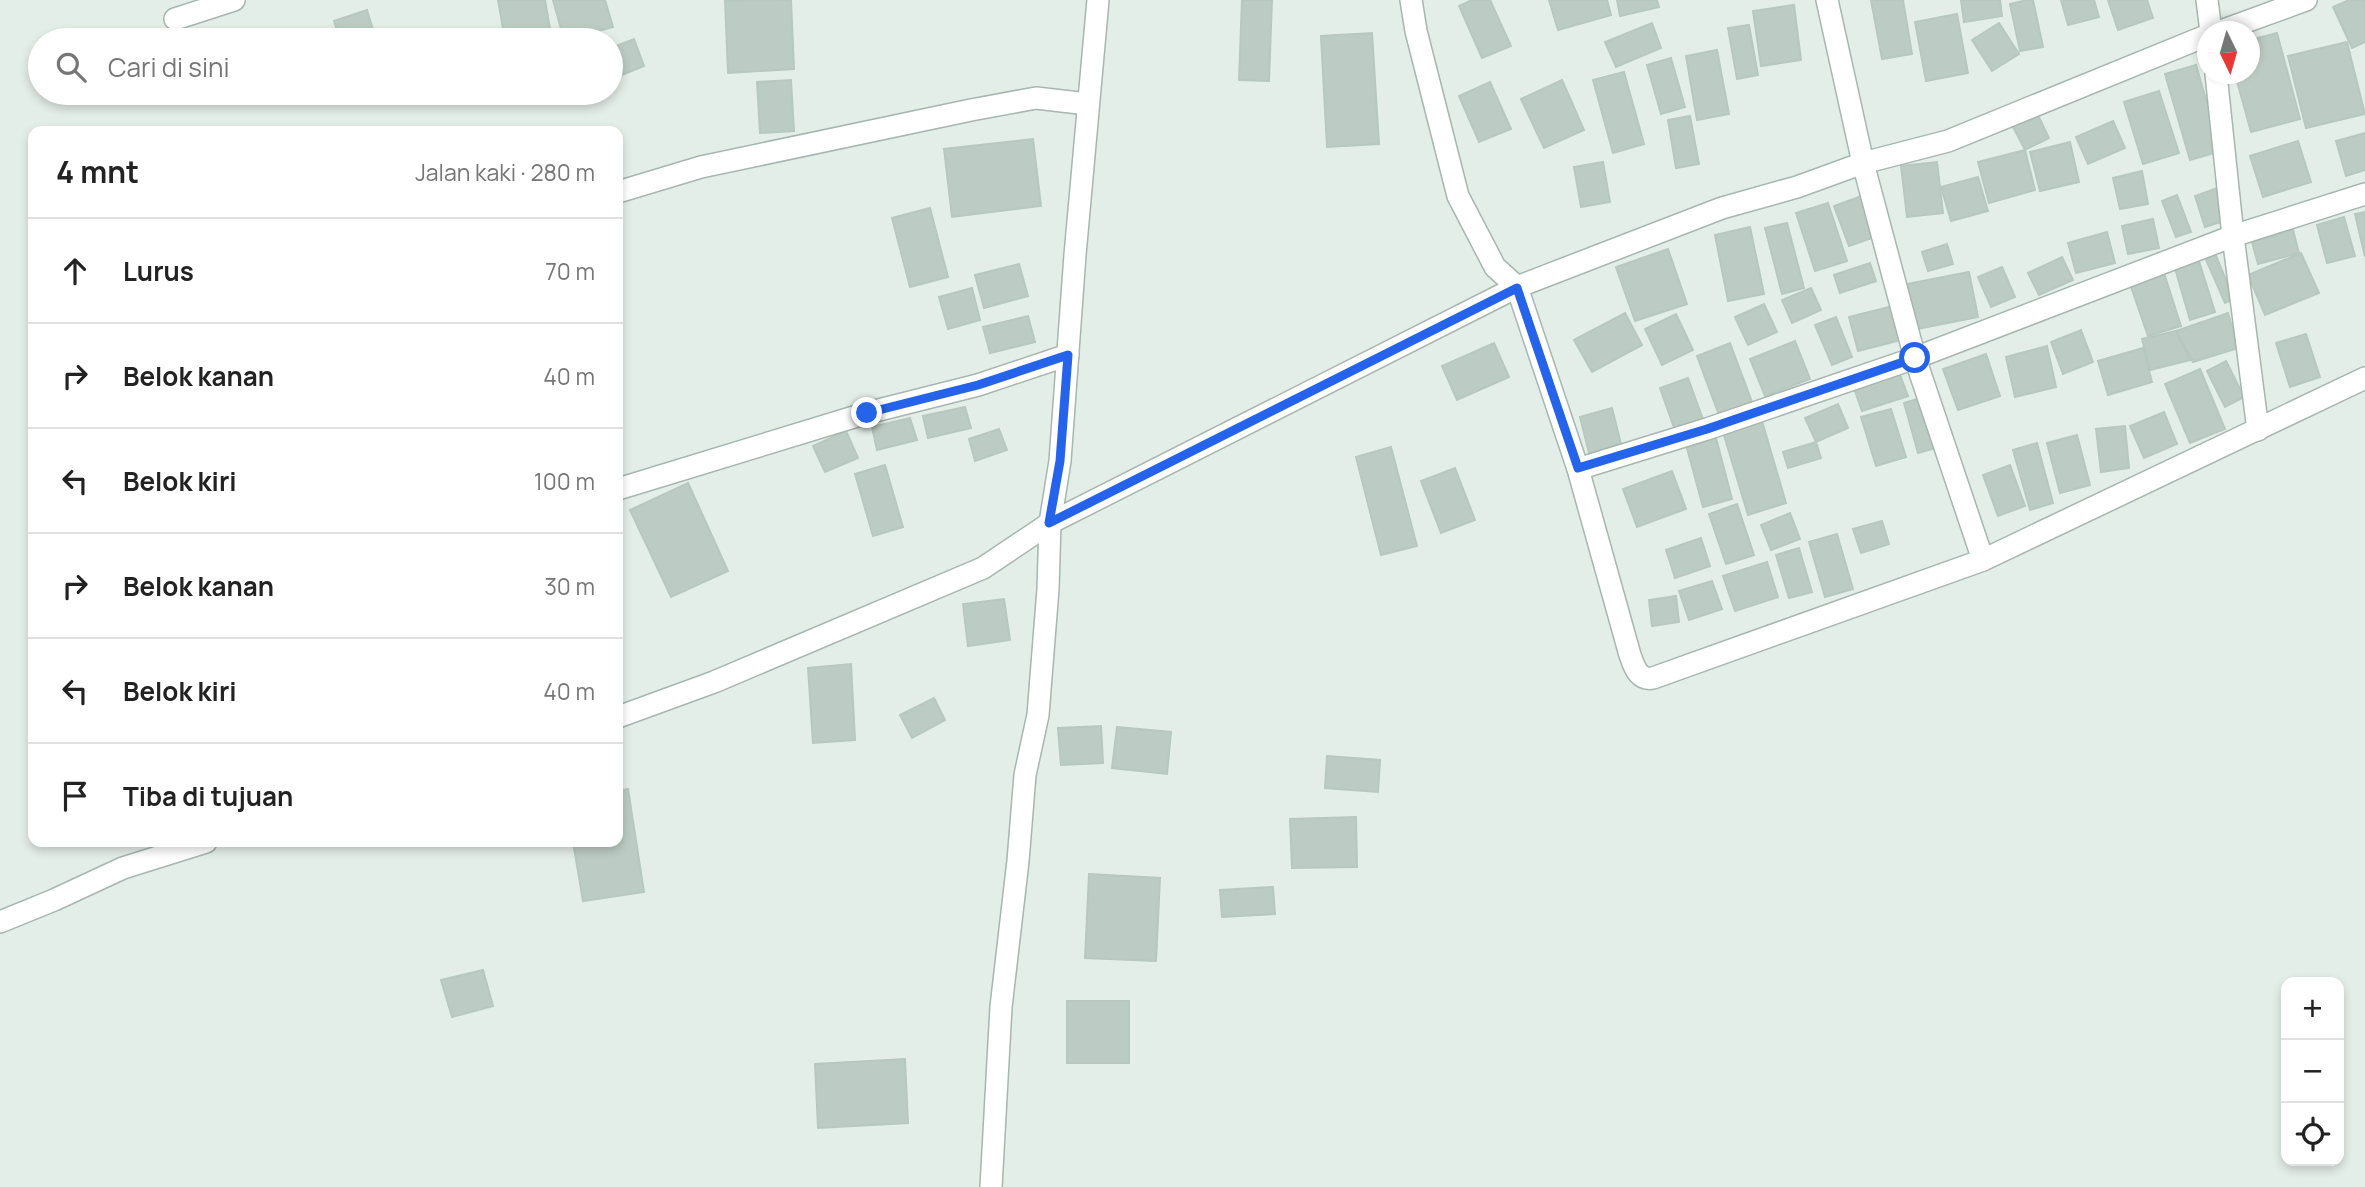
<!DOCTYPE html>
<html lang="id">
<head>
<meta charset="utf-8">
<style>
  body { margin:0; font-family:Manrope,sans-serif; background:#f2f2f2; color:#222 }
  .controls { position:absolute; right:21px; bottom:21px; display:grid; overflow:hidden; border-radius:14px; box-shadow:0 4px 10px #0003 }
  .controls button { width:63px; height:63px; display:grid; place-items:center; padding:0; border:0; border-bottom:2px solid #e0e0e0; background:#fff; color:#222; font:35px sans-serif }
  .compass { position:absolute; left:2197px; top:21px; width:63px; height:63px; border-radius:50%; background:#fff; box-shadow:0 4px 10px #0003; rotate:175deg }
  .stop { position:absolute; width:21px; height:21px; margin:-16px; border:5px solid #2563eb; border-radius:50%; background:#fff }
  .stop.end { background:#2563eb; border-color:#fff; box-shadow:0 2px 7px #0008 }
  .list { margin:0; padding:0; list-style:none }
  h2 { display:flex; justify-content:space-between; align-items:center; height:91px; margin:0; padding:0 28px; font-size:30px }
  h2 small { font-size:23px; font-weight:400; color:#767676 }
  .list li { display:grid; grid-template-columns:46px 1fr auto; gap:21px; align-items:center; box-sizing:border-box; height:105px; padding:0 28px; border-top:2px solid #e0e0e0 }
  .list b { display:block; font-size:26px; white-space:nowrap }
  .list em { font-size:23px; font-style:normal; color:#767676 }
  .icon { flex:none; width:38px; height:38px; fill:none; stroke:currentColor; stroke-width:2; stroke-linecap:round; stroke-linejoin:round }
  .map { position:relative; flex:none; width:2365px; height:1187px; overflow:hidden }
  .search { position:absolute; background:#fff; box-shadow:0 4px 10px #0003; left:28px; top:28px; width:595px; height:77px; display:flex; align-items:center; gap:18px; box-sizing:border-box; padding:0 24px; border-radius:38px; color:#767676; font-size:26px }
  .panel { position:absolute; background:#fff; box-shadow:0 4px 10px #0003; left:28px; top:126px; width:595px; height:721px; border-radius:14px }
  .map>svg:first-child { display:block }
</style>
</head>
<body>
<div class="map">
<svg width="2365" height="1187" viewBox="0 0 2365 1187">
  <rect width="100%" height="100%" fill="#e4eee9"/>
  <g fill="#bcccc4" stroke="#b6c8bf" stroke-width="2">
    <path d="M498,0H545L552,40H505Z"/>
    <path d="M553,0H605L613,27L564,40Z"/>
    <path d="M791,0L794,69L728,73L725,1Z"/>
    <path d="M1242,0H1272L1269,81L1239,80Z"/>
    <path d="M1472,0H1490L1511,46L1482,58L1459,6Z"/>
    <path d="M1549,0H1607L1611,15L1558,30Z"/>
    <path d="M1617,0H1657L1659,7L1620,16Z"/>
    <path d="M1871,0H1903L1912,54L1882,59Z"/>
    <path d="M1961,0H2000L2002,16L1964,22Z"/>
    <path d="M2027,0H2033L2043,47L2020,51L2010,4Z"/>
    <path d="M2061,0H2094L2099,17L2068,25Z"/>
    <path d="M2108,0H2147L2153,18L2118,30Z"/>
    <path d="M2349,0H2365V42L2352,48L2333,7Z"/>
    <path d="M1794,5L1801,60L1761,66L1753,11Z"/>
    <path d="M367,10L376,40H340L334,21Z"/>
    <path d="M1957,14L1968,73L1926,81L1915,22Z"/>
    <path d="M1652,23L1661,48L1616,67L1605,42Z"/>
    <path d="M1999,23L2019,54L1992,71L1972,40Z"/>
    <path d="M1749,25L1758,75L1737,79L1728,28Z"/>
    <path d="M1372,33L1379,144L1327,147L1321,36Z"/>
    <path d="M2277,33L2300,119L2251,132L2235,74H2250V40Z"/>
    <path d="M634,39L644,66L617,77L611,62V48Z"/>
    <path d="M2347,42L2365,114L2306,128L2288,56Z"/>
    <path d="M1717,50L1729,114L1697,120L1686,56Z"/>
    <path d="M1671,58L1685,107L1661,114L1647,65Z"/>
    <path d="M2196,65L2221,151L2190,160L2165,74Z"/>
    <path d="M1624,72L1644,144L1613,153L1593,80Z"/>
    <path d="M791,80L794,131L760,133L757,82Z"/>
    <path d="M1562,80L1584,130L1544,148L1521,99Z"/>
    <path d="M1490,82L1511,129L1479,142L1459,96Z"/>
    <path d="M2159,91L2179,153L2143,164L2124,102Z"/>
    <path d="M2037,113L2049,138L2025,150L2012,125Z"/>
    <path d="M1690,116L1699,164L1676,168L1668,120Z"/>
    <path d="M2113,121L2125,148L2088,164L2076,137Z"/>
    <path d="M2365,133V170L2346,176L2336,141Z"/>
    <path d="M1033,139L1041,206L952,217L944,149Z"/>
    <path d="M2298,141L2311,182L2263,197L2250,156Z"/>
    <path d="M2070,142L2079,182L2040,191L2030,152Z"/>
    <path d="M2025,150L2035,190L1989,203L1978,162Z"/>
    <path d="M1603,162L1610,202L1581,207L1574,167Z"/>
    <path d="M1937,162L1943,213L1907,217L1901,166Z"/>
    <path d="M2142,171L2148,204L2120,209L2113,178Z"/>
    <path d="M1978,177L1988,211L1951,221L1941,187Z"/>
    <path d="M2220,187L2230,219L2205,227L2195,196Z"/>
    <path d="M1864,195L1878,236L1849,246L1834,206Z"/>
    <path d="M2177,195L2191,232L2176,237L2162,201Z"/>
    <path d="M1828,203L1847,261L1815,271L1796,213Z"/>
    <path d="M930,208L948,277L910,287L892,218Z"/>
    <path d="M2365,212V257L2355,214Z"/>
    <path d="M2344,217L2355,256L2327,263L2317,225Z"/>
    <path d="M2153,219L2159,248L2128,254L2122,226Z"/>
    <path d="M1787,223L1804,288L1782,294L1765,228Z"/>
    <path d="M1750,227L1764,294L1728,301L1715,235Z"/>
    <path d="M2293,230L2299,253L2258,264L2252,242Z"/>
    <path d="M2107,232L2115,263L2076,273L2068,243Z"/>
    <path d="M1947,244L1953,264L1928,271L1922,252Z"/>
    <path d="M1668,249L1687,304L1635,321L1616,267Z"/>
    <path d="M2214,251L2234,299L2225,303L2204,255Z"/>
    <path d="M2301,253L2319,293L2265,315L2248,275Z"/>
    <path d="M2062,257L2073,280L2039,295L2028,273Z"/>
    <path d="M2198,258L2215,312L2190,320L2174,265Z"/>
    <path d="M1870,263L1876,281L1840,293L1834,275Z"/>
    <path d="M1019,264L1028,296L984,308L975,275Z"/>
    <path d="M2002,267L2015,297L1991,307L1978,277Z"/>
    <path d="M1969,272L1978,317L1917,329L1907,284Z"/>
    <path d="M2164,273L2181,326L2148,336L2130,284Z"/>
    <path d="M972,288L980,320L948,329L939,297Z"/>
    <path d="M1811,288L1821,310L1792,323L1782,300Z"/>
    <path d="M1764,304L1777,332L1748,345L1735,317Z"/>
    <path d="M1897,305L1905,339L1858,351L1849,317Z"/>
    <path d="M1625,313L1642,345L1592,372L1574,340Z"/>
    <path d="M2228,313L2238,348L2193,362L2176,331Z"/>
    <path d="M1676,314L1693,350L1662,365L1645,329Z"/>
    <path d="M1028,316L1035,342L990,353L983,327Z"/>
    <path d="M1836,317L1852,357L1832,365L1815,325Z"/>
    <path d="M2081,330L2093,362L2063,374L2051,342Z"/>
    <path d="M2176,331L2190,360L2150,370L2142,339Z"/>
    <path d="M2306,334L2320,377L2290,387L2276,343Z"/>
    <path d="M1795,341L1810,379L1765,396L1750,359Z"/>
    <path d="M1494,343L1509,377L1457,400L1442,366Z"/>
    <path d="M1730,343L1752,402L1719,415L1697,356Z"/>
    <path d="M2047,346L2056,387L2015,397L2006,357Z"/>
    <path d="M2143,348L2152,382L2108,395L2098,361Z"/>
    <path d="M1986,354L2000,396L1958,410L1943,369Z"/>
    <path d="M2226,361L2244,397L2225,407L2207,371Z"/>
    <path d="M2200,369L2225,429L2190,443L2165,384Z"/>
    <path d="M1899,372L1908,396L1862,411L1854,388Z"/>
    <path d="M1688,378L1705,425L1677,436L1660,388Z"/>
    <path d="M1924,397L1939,447L1918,453L1904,403Z"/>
    <path d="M1838,404L1848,428L1816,442L1805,418Z"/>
    <path d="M965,407L971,428L928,438L923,416Z"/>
    <path d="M1612,408L1621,444L1589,453L1580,417Z"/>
    <path d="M1891,409L1906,457L1876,466L1861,417Z"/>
    <path d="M2164,412L2177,444L2144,458L2130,426Z"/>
    <path d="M910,418L917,440L877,450L872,427Z"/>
    <path d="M1762,421L1786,503L1748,515L1723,432Z"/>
    <path d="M2125,426L2129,468L2101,472L2096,429Z"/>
    <path d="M999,429L1007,450L975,461L969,439Z"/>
    <path d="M846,431L858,458L825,472L813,446Z"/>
    <path d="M1715,434L1732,499L1703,507L1685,441Z"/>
    <path d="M2077,435L2090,485L2060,493L2047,443Z"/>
    <path d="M1816,442L1821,458L1788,468L1783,452Z"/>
    <path d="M2037,443L2053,503L2030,510L2013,450Z"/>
    <path d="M1391,447L1417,546L1381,555L1356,457Z"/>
    <path d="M885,465L903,527L873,536L855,474Z"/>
    <path d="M2010,465L2025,506L1998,516L1983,475Z"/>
    <path d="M1455,468L1475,520L1441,533L1421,481Z"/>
    <path d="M1672,471L1686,509L1637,527L1623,489Z"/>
    <path d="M688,483L728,571L671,597L630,510Z"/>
    <path d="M1737,504L1754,555L1726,564L1709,514Z"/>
    <path d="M1790,513L1800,539L1771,550L1761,525Z"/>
    <path d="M1882,521L1889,544L1861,553L1853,529Z"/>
    <path d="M1837,534L1853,589L1825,597L1809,542Z"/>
    <path d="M1701,538L1710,566L1675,578L1666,550Z"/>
    <path d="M1799,548L1812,592L1789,598L1776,555Z"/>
    <path d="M1767,562L1778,597L1735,611L1723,576Z"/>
    <path d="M1712,581L1722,609L1689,620L1679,591Z"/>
    <path d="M1676,596L1679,622L1652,626L1649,600Z"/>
    <path d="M1004,599L1010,640L968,646L963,604Z"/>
    <path d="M851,664L855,740L813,743L808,668Z"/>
    <path d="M934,698L945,720L912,738L900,715Z"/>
    <path d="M1101,726L1103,763L1061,765L1058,728Z"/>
    <path d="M1117,727L1171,732L1167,774L1112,768Z"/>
    <path d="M1327,756L1380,760L1378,792L1325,788Z"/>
    <path d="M628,789L644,892L583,901L573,842H618V791Z"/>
    <path d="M1356,817L1357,867L1292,868L1290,819Z"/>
    <path d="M1089,874L1160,878L1156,961L1085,958Z"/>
    <path d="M1273,887L1275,914L1222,917L1220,890Z"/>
    <path d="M483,970L493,1006L452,1017L441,980Z"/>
    <rect x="1067" y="1001" width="62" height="62"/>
    <path d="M905,1059L908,1123L818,1128L815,1064Z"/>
  </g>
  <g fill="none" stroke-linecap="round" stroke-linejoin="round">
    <g stroke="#a6b6b0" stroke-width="24">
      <g id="minor">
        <path d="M1827,0L1863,163L1915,358L1983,560"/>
        <path d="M2207,0L2211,32"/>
        <path d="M175,19L234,0"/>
        <path d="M2218,32L2306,0"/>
        <path d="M2208,35L1948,141L1863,163L1797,187L1722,208L1517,287L1578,469L1630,655C1634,666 1638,681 1653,678L1983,560L2365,378"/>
        <path d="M2216,74L2233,236L2258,430"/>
        <path d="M618,192L701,167L971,110L1036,98L1088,104"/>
        <path d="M1578,469L1707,429L1915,358L2233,236L2365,194"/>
        <path d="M618,489L867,413L978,385L1068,355"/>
        <path d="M618,717L714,682L983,568L1050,523L1517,287L1495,267L1458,196L1416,31L1411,0"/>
        <path d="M0,922L54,900L123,868L206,842"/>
        <path d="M991,1187L1001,1007L1018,861L1025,775L1038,715L1048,589L1050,523L1060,461L1075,255L1098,0"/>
      </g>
    </g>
    <use href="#minor" stroke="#fff" stroke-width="21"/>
  </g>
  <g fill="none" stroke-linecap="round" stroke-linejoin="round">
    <path stroke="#2563eb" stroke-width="9" d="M867,413L978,385L1068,355L1060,461L1049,523L1517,288L1578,468L1707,429L1915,358"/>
  </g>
</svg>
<div class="controls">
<button>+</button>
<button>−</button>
<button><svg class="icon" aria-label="locate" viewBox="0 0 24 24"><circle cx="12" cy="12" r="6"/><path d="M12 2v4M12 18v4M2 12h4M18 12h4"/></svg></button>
</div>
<svg class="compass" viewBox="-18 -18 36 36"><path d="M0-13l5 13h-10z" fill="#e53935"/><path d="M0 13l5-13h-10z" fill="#767676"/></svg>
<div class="stop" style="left:1915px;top:358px"></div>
<div class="stop end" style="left:867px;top:413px"></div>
<div class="search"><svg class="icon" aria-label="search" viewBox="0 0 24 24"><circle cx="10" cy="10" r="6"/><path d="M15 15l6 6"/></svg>Cari di sini</div>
<section class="panel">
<h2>4 mnt<small>Jalan kaki · 280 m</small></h2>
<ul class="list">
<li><svg class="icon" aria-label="ahead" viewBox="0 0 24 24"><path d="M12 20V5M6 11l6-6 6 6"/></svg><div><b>Lurus</b></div><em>70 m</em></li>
<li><svg class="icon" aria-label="right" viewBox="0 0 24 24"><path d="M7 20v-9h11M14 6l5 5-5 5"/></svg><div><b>Belok kanan</b></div><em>40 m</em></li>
<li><svg class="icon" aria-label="left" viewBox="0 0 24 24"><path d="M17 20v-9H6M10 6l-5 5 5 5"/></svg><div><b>Belok kiri</b></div><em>100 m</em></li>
<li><svg class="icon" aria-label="right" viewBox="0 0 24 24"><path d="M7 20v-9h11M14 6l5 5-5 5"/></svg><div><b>Belok kanan</b></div><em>30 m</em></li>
<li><svg class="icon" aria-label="left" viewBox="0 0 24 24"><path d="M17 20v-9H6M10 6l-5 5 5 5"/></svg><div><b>Belok kiri</b></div><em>40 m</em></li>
<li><svg class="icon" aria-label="arrive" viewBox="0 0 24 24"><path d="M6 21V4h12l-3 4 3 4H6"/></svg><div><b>Tiba di tujuan</b></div></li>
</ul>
</section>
</div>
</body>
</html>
